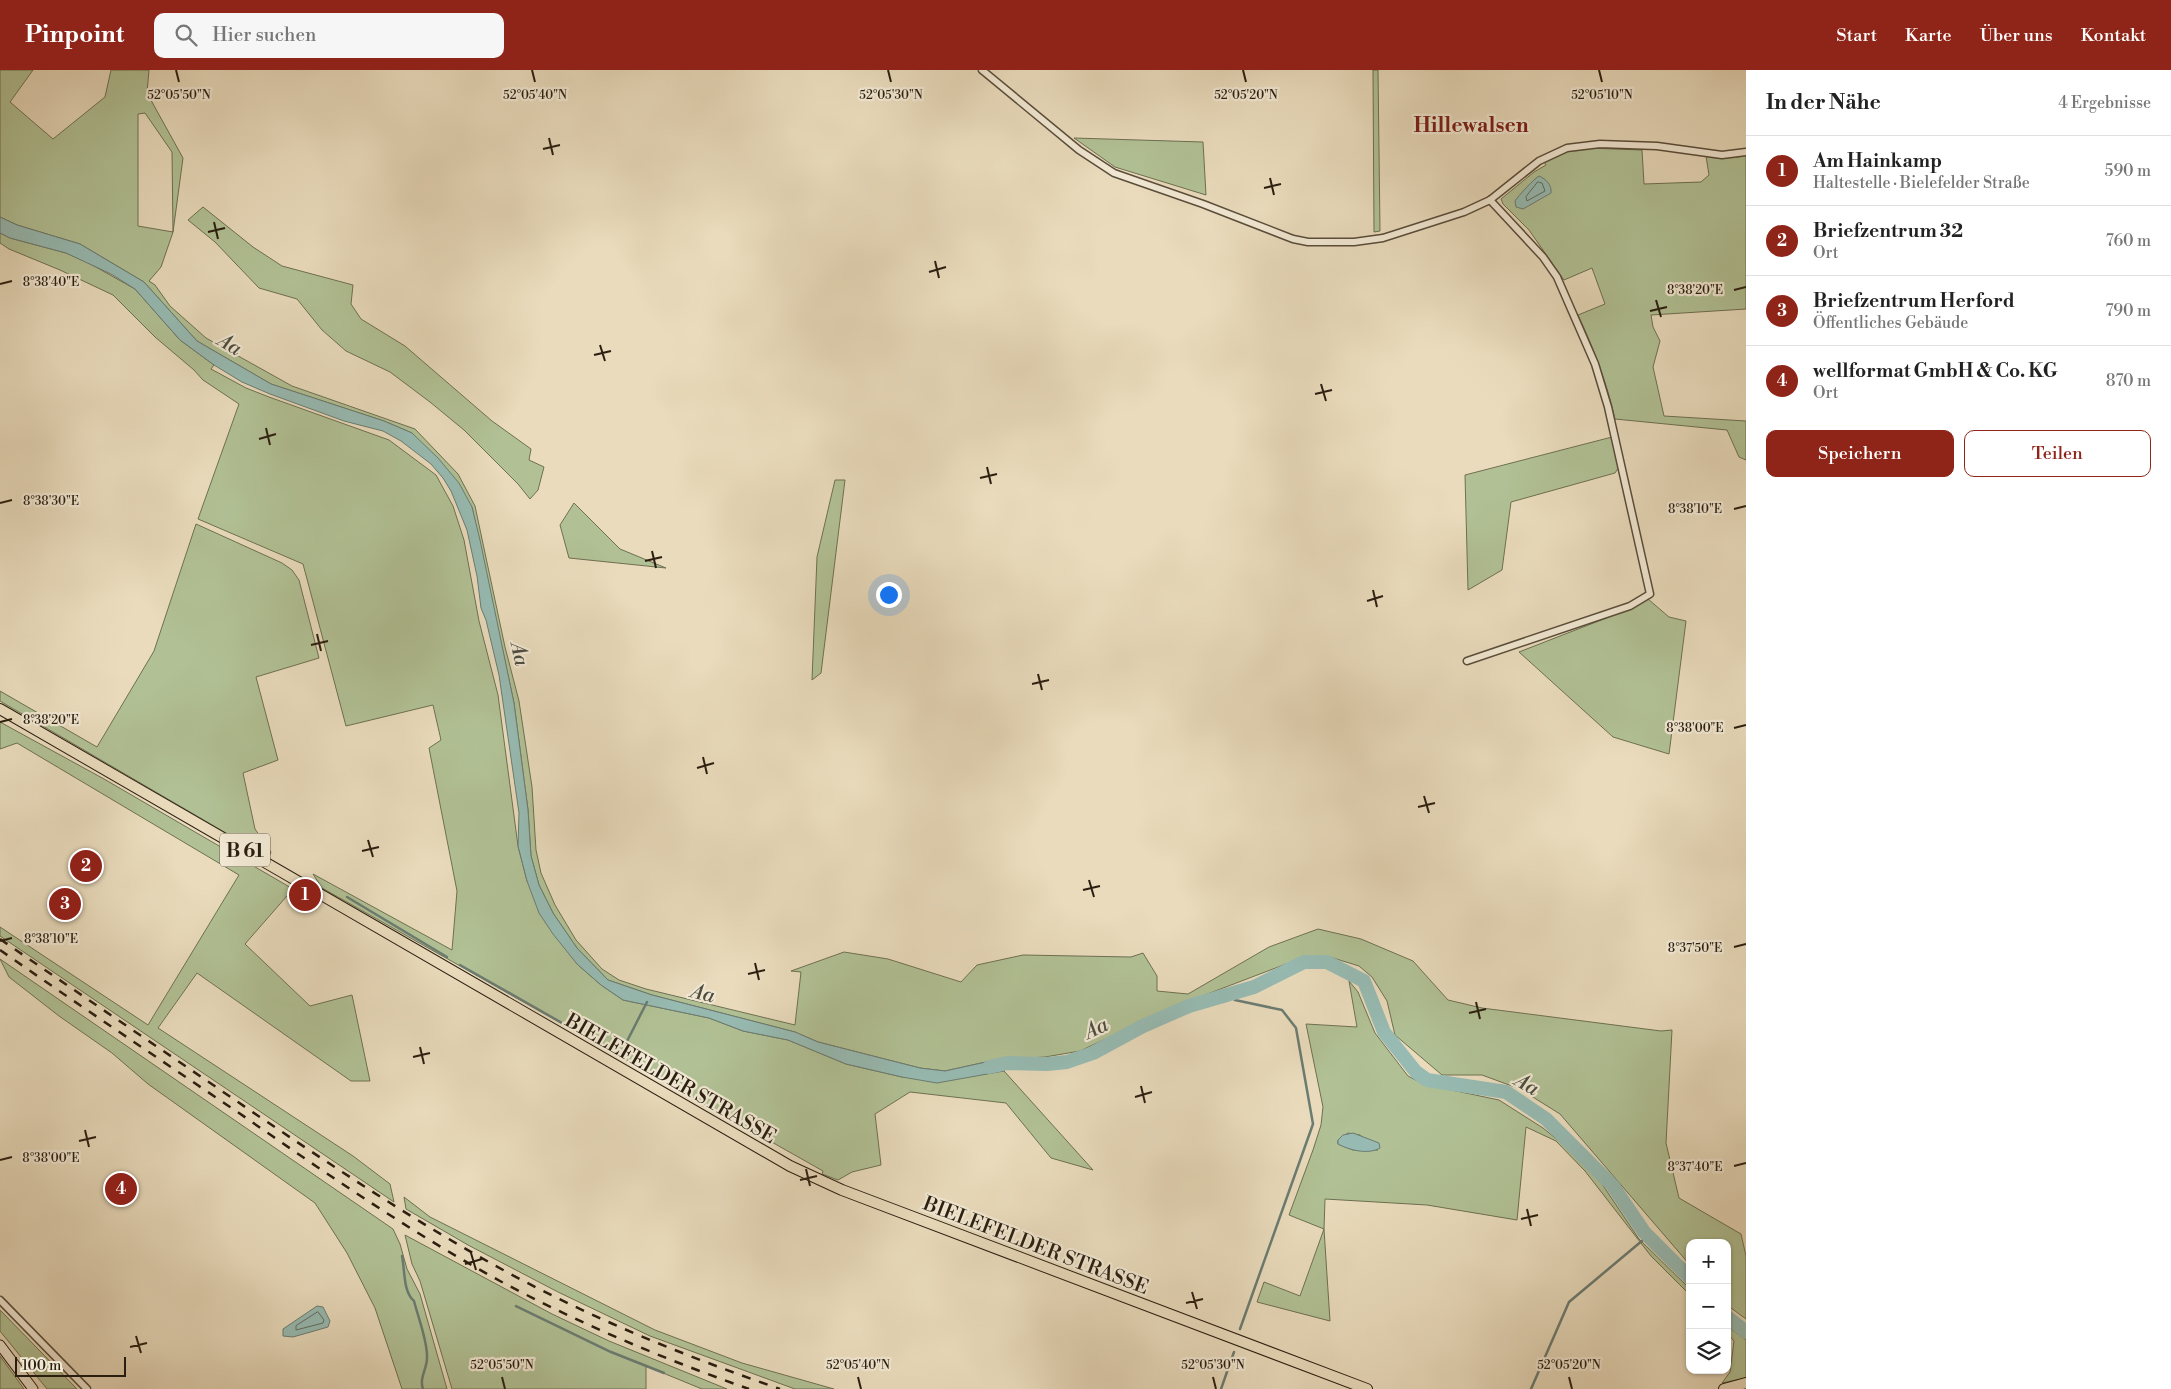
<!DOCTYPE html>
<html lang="de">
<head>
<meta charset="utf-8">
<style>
  body { margin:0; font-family:"Libre Bodoni",serif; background:#f6f6f6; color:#222 }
  .controls { position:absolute; right:15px; bottom:15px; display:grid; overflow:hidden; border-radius:10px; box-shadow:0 1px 4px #0004 }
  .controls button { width:45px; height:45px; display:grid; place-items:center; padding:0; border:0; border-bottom:1px solid #e0e0e0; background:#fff; color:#222; font:25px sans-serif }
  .scale { position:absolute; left:15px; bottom:12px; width:111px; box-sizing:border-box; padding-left:5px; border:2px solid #2a1e10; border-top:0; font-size:14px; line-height:18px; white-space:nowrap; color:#2a1e10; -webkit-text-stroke:4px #f1e8d3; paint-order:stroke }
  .you { position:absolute; left:888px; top:524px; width:18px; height:18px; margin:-12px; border:4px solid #fff; border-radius:50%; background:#1a73e8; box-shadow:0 0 0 8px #1a73e833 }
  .badge { display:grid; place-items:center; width:32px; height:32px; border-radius:50%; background:#8f2418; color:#fff; font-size:16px; font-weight:700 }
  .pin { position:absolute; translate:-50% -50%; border:2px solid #fff; box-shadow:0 1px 5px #0006 }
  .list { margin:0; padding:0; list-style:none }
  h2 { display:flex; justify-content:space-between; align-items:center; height:65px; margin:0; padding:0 20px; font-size:21px }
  h2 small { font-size:16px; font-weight:400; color:#767676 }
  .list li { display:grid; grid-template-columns:32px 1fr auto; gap:15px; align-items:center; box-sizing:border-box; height:70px; padding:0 20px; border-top:1px solid #e0e0e0 }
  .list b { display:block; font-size:19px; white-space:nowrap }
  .list p { margin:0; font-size:16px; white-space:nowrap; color:#767676 }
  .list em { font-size:16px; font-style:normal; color:#767676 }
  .actions { display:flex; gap:10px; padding:15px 20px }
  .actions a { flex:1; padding:11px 0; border:1px solid #8f2418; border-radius:10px; text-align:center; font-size:18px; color:#8f2418 }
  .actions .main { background:#8f2418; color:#fff }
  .icon { flex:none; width:28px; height:28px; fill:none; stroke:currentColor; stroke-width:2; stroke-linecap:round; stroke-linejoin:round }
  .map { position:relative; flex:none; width:1746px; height:1319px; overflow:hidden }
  header { display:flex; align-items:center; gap:30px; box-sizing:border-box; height:70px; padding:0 25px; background:#8f2418; color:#fff }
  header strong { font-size:24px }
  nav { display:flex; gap:28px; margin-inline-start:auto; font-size:18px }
  .search { width:350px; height:45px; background:#f6f6f6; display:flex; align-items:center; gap:12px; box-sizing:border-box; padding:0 18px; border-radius:10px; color:#767676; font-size:19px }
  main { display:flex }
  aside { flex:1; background:#fff }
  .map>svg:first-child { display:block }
</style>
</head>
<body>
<header>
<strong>Pinpoint</strong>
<div class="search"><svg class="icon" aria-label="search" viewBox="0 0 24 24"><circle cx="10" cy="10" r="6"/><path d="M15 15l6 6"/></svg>Hier suchen</div>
<nav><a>Start</a><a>Karte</a><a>Über uns</a><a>Kontakt</a></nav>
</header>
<main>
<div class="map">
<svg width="1746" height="1319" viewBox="0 0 1746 1319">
  <rect width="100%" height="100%" fill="#e9dbbc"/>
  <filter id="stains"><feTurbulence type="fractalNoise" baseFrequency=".004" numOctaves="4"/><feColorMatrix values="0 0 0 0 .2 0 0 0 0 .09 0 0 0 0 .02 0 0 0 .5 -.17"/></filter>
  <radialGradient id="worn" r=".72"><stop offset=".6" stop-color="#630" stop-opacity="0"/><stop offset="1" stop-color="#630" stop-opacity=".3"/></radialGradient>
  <g fill="#b1c195" stroke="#6e7052" fill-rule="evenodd">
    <path d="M0,0H33L10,32L53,69L105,27L111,0H149L147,23L183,88L173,162L161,197L149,211L155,215L170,236L206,268L292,316L415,359L458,404L475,436L505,577L519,631L532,717L536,780L541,803L555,835L576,870L602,899L619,910L646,919L795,955L801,902L791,901L844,882L888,889L961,912L977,895L1023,885L1131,887L1143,883L1157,906V921L1188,924L1269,877L1318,859L1361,869L1413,891L1448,930L1482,938L1661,961L1672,960L1666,1073L1679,1128L1741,1164L1746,1186V1249L1727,1235V1173H1690V1195L1560,1044L1520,1019L1482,1005H1442L1395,965L1387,931L1372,907L1359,896L1330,887L1307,886L1176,936L1080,981L1045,987L995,990L945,1001L920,998L818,972L795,962L652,925L608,910L577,878L553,843L539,815L531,786L528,740L514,633L472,437L412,363L384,351L271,314L197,271L144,212L80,174L17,155L0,147ZM145,43L172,82L173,162L138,156V44Z"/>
    <path d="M1373,0H1378L1380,161L1374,162Z"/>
    <path d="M1074,68L1203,72L1206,125L1115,97Z"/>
    <path d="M1586,78L1642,80L1644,114L1701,112L1709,105L1706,86L1738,87L1746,85V239L1651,245L1653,257L1660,271L1653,297L1664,346L1746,351V390L1739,387L1727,360L1615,349C1607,313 1594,279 1578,245L1605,234L1592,198L1564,210L1529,160L1503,134L1501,129L1534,102L1546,95L1544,92C1557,83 1572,80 1586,78Z"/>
    <path d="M203,137L253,177L282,196L353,215L351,234L361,249L405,276L492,351L531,379L529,390L544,397L538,420L530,429L518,414L464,360L430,332L390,302L346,281L322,260L297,229L259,218L215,172L188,150Z"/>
    <path d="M0,163L10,168L66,183L87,192L135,219L180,270L214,295L211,299L246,318L269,327L389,370L436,405L453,436L464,470L479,551L498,625L518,776L527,811L577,894L601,915L623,930L709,948L743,961L788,970L846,994L902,1007L1004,1001L1093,1100L1051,1088L1006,1033L910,1022L875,1044L881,1095L852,1102L838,1110L822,1104L823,1101L322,818L313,804L452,880L457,821L429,678L441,670L433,635L346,656L303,494L198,449L239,334L203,310L194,300L155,267L113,225L60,200L9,179L0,173Z"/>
    <path d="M1612,367L1619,397L1615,403L1511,432L1502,500L1468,520L1465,405Z"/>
    <path d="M835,410H845L821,603L812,610L817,487Z"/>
    <path d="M574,433L620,479L666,498L569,488L560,455Z"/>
    <path d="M196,454L282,493L292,500L299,510L319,588L256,607L278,690L243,703L255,759L271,782L270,785L262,784L0,631V621L97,677L154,581Z"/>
    <path d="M1648,529L1669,547L1686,551L1669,684L1613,667L1519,582L1632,538Z"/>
    <path d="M0,652L104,709L293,819L245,874L310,936L352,925L370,1011H351L197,903L158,958L353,1086L390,1114L394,1132L0,866V857L148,955L239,805L17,673L0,679Z"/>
    <path d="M0,889L393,1159L400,1174L407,1199L420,1224L447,1319H402L375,1238L347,1183L315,1133L148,1014L112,983L59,946L9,907Z"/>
    <path d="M1349,911L1358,922L1375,963L1408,1006L1423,1014L1499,1030L1543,1058L1570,1080L1602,1114L1639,1169L1690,1219V1225L1651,1186L1585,1101L1556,1071L1526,1057L1517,1150L1427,1135L1325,1129L1324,1159L1330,1251L1257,1232L1264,1212L1300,1226L1324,1159L1289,1145L1313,1080L1321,1055L1323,1037L1306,954L1357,957ZM1348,1063L1360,1065L1378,1080H1353L1338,1074V1070Z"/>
    <path d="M404,1127L430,1147L655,1260L742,1293L834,1319H795L650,1266L558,1222L468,1175L406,1139Z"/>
    <path d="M405,1165L552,1244L609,1271L727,1319H702L646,1296V1319H452L420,1211L412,1194Z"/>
    <path d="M0,1240L77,1319H47L0,1261Z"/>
    <path d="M1727,1256L1746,1270V1308L1722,1313L1730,1302L1734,1271L1727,1263Z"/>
    <path d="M0,1286L24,1319H0Z"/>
  </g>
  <g fill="#97bbb3" stroke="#6b7c72">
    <path d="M1539,106C1546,109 1552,115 1551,123L1523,139L1516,137L1515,131C1517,127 1535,108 1539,106Z"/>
    <path d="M0,147L17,155L80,174L144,212L197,271L271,314L384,351L412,363L438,388L459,413L472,437L480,470L514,633L528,740L531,786L539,815L553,843L577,878L608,910L652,925L795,962L818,972L920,998L945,1001L995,990L1008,993L1004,1001L937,1013L902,1007L846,994L788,970L743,961L709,948L623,930L601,915L577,894L553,864L539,843L527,811L518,776L519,743L499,605L486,550L481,538L477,506L467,460L451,421L443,408L431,394L401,371L383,361L344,351L270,324L242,312L214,295L180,270L135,219L111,204L66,183L10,168L0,163Z"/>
    <path d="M1353,1063L1379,1073L1380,1078C1368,1085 1349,1080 1338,1074V1070L1343,1065Z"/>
    <path d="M317,1236L323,1237L330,1251L328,1257L293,1267L283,1266V1259Z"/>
  </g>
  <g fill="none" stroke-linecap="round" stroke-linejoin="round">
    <g stroke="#606c62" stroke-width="1">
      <path d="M1538,112L1542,113L1545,121L1527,131L1526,127Z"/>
      <path d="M318,1242L324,1250L323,1253L296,1260V1256Z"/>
    </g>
    <g stroke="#6b7c72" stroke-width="2.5">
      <path d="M347,827L447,887"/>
      <path d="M460,895L620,986"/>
      <path d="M1228,924L1235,930L1282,940L1296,958L1313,1054L1240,1259"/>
      <path d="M623,979L647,932"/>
      <path d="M402,1186C405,1200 403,1222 414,1231C418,1247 428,1272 427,1288C427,1299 419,1308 423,1319"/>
      <path d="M516,1236L611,1282L664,1303"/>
      <path d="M1221,1319L1234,1282"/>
      <path d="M1531,1319L1569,1232L1643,1170L1644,1162"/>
    </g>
    <g stroke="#97bbb3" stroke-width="14">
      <path d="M989,997L1008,993L1047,994L1067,992L1093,983L1143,956L1189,936L1254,917L1304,892H1327L1364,911L1384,962L1416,1002L1427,1010L1506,1022L1546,1049L1613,1116L1644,1162L1690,1208"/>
      <path d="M1727,1247L1746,1262"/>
    </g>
    <g stroke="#5a4d3b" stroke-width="9">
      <g id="street">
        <path d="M982,0L1079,80L1114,103L1203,134L1293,169L1308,172H1354L1383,168L1464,142L1490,130L1539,91L1567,78L1600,74L1657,76L1722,85L1746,82"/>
        <path d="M1467,591L1630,536L1650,524L1608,337L1595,294L1557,207L1543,187L1490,130"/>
        <path d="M0,1230L87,1319"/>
      </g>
    </g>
    <g stroke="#2a1e10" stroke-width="11">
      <path id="secondary" d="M0,1275L33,1319"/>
    </g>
    <g stroke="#2a1e10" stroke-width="12">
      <g id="primary">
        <path d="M0,639L790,1096L842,1120L1367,1319"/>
        <path d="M1724,1319L1746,1313"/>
      </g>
    </g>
    <use href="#street" stroke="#f1e8d3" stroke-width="6"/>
    <use href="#secondary" stroke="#f1e8d3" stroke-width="9"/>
    <use href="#primary" stroke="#e9dbbc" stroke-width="10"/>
    <g stroke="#2a1e10" stroke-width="2.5" stroke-dasharray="9 9" stroke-linecap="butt">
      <path d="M0,869C84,927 168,984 251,1041C334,1097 417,1153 505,1201C593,1249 685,1286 780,1319"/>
      <path d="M0,880C79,935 159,989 239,1043C324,1102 409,1161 500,1211C580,1254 664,1289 749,1319"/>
    </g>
  </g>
  <path fill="none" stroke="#2a1e10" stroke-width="2" d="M176,0L179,12M532,0L535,12M888,0L891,12M1243,0L1246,12M1599,0L1602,12M549,68L553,85M543,79L560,75M1270,108L1274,125M1264,118L1281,114M214,152L218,169M208,162L225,158M935,191L939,208M929,202L946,197M0,214L12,211M1734,220L1746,217M1656,230L1661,247M1650,241L1667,237M600,275L605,291M594,285L611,281M1321,314L1326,331M1315,324L1332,320M266,358L270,375M259,369L276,364M987,397L991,414M980,408L997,404M0,433L12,430M1734,439L1746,436M652,481L656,498M645,491L662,487M1373,520L1377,537M1367,531L1383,526M317,564L321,581M311,575L328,571M1038,604L1042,620M1032,614L1049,610M0,652L12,649M1734,658L1746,655M703,687L707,704M697,698L714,693M1424,726L1429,743M1418,737L1435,733M368,770L373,787M362,781L379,777M1089,810L1094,827M1083,820L1100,816M0,871L12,868M1734,877L1746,874M755,893L759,910M748,904L765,900M1476,932L1480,949M1469,943L1486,939M420,977L424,994M413,987L430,983M1141,1016L1145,1033M1135,1027L1152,1022M85,1060L89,1077M79,1071L96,1067M0,1090L12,1087M1734,1096L1746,1093M806,1099L810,1116M800,1110L817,1106M1527,1139L1531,1156M1521,1149L1538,1145M471,1183L476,1200M465,1194L482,1189M1192,1222L1197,1239M1186,1233L1203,1229M136,1266L141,1283M130,1277L147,1273M502,1307L505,1319M858,1307L861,1319M1213,1307L1216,1319M1569,1307L1572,1319"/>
  <g text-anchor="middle" stroke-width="4.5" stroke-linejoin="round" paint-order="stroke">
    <rect fill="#f1e8d3" stroke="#665b4a" stroke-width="1" x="220" y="763.5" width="50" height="33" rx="4"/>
    <g font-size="19" font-weight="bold" fill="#2a1e10">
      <text x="245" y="787">B 61</text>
    </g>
    <g font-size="20" fill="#2a1e10" stroke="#f1e8d3">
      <text transform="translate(671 1008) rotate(30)" y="7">BIELEFELDER STRASSE</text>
      <text transform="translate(1036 1175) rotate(21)" y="7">BIELEFELDER STRASSE</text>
    </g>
    <g font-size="21" font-weight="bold" fill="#7a1f14" stroke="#f1e8d3">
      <text x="1471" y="62">Hillewalsen</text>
    </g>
    <g font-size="21" font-style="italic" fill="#4b4d41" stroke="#f1e8d3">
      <text transform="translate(230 274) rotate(31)" y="7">Aa</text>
      <text transform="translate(520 584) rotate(78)" y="7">Aa</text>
      <text transform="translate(703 923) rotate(14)" y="7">Aa</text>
      <text transform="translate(1096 958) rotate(-25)" y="7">Aa</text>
      <text transform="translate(1527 1014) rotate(30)" y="7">Aa</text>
    </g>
  </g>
  <g font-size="12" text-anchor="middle" fill="#2a1e10" stroke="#f1e8d3" stroke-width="4.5" stroke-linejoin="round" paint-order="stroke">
    <text x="179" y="29">52°05'50"N</text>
    <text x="535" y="29">52°05'40"N</text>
    <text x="891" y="29">52°05'30"N</text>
    <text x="1246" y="29">52°05'20"N</text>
    <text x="1602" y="29">52°05'10"N</text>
    <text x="51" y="216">8°38'40"E</text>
    <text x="1695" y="224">8°38'20"E</text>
    <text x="51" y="435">8°38'30"E</text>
    <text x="1695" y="443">8°38'10"E</text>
    <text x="51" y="654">8°38'20"E</text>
    <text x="1695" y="662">8°38'00"E</text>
    <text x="51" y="873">8°38'10"E</text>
    <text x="1695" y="882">8°37'50"E</text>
    <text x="51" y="1092">8°38'00"E</text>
    <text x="1695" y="1101">8°37'40"E</text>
    <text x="502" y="1299">52°05'50"N</text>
    <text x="858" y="1299">52°05'40"N</text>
    <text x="1213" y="1299">52°05'30"N</text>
    <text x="1569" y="1299">52°05'20"N</text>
  </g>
  <rect width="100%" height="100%" filter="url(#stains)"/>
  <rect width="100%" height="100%" fill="url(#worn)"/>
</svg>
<div class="controls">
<button>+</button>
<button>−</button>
<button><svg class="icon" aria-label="layers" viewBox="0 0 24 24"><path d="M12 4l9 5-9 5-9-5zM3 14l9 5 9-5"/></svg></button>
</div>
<div class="scale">100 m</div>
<div class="you"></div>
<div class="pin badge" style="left:305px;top:825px">1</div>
<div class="pin badge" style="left:86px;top:796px">2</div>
<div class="pin badge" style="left:65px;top:834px">3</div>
<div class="pin badge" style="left:121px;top:1119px">4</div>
</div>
<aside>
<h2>In der Nähe<small>4 Ergebnisse</small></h2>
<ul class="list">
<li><span class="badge">1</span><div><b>Am Hainkamp</b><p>Haltestelle · Bielefelder Straße</p></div><em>590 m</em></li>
<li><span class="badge">2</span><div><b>Briefzentrum 32</b><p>Ort</p></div><em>760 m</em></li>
<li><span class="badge">3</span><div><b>Briefzentrum Herford</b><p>Öffentliches Gebäude</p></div><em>790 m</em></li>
<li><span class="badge">4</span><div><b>wellformat GmbH &amp; Co. KG</b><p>Ort</p></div><em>870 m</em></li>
</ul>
<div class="actions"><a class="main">Speichern</a><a>Teilen</a></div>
</aside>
</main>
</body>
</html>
